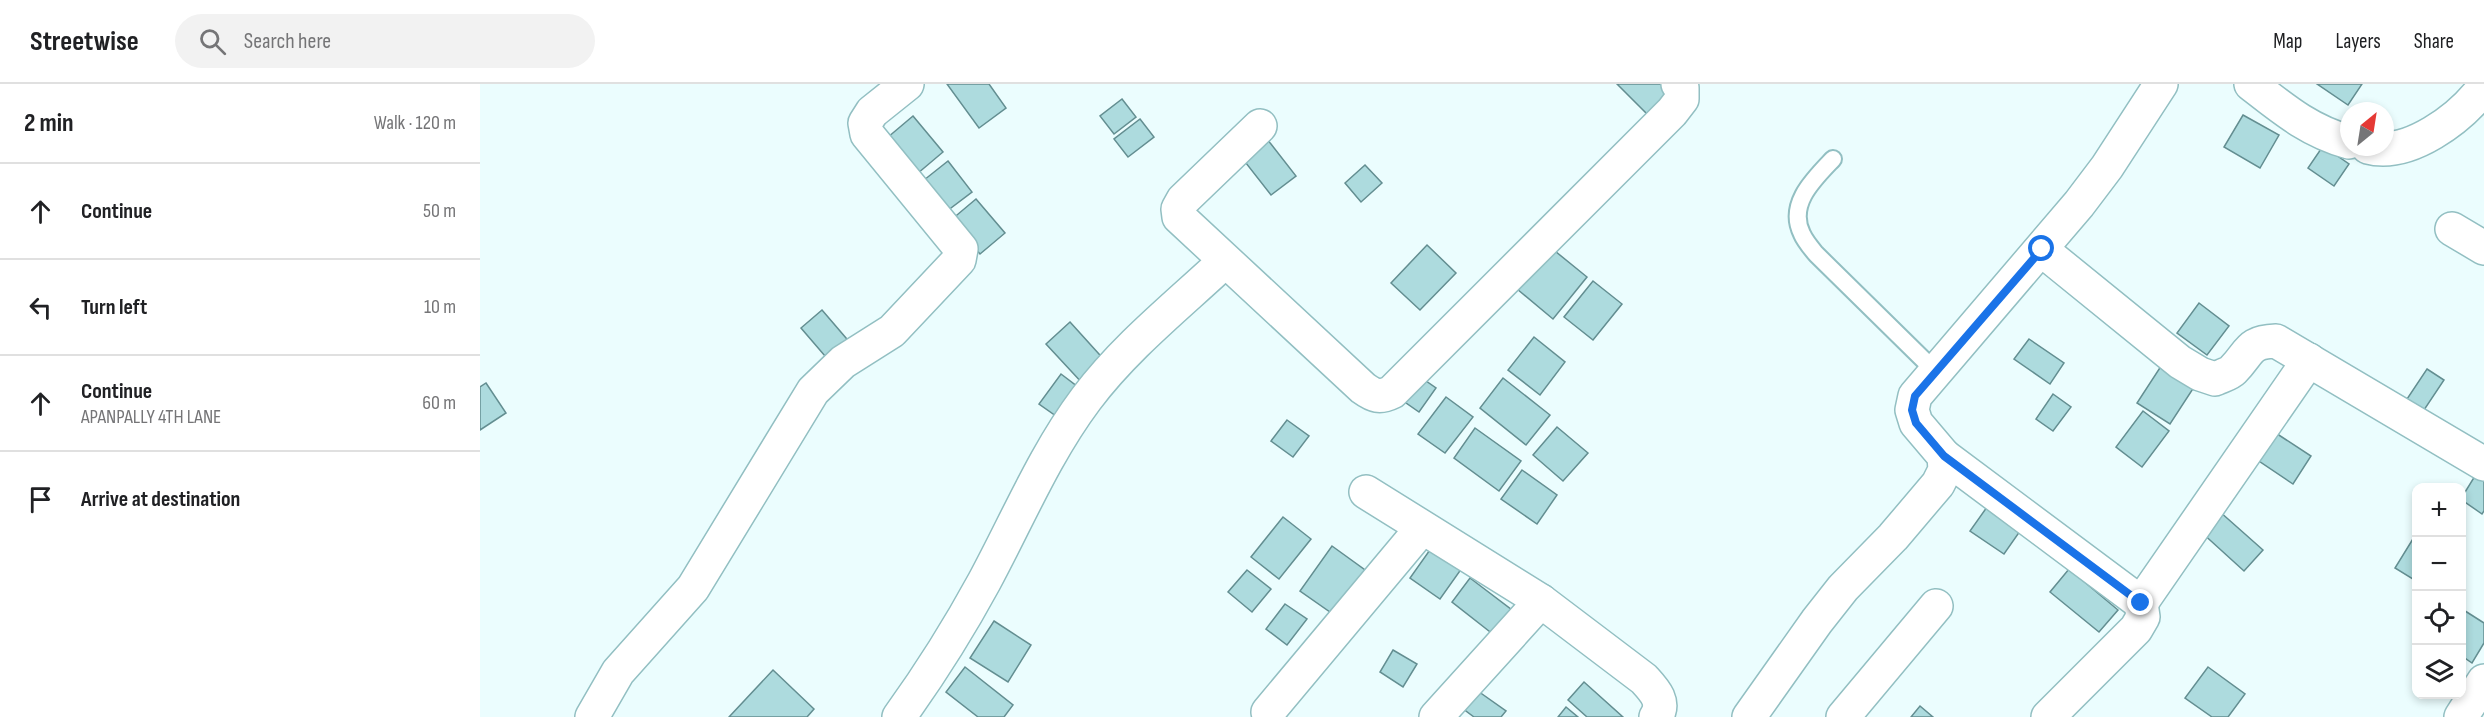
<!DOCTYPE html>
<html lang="en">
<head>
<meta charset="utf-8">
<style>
  body { margin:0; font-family:"Sofia Sans Condensed",sans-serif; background:#f2f2f2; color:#202124 }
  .controls { position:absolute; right:18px; bottom:18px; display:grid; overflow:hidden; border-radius:12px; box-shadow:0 3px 9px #0003 }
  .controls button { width:54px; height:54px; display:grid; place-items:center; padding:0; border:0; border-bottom:2px solid #e0e0e0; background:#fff; color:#202124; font:30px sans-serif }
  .compass { position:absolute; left:1860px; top:18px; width:54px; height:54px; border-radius:50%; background:#fff; box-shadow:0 3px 9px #0003; rotate:30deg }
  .stop { position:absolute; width:18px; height:18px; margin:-14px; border:4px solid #1a73e8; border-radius:50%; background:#fff }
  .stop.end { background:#1a73e8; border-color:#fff; box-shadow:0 2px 6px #0008 }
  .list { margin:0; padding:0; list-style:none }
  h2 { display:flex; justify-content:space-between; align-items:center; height:78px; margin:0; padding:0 24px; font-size:26px }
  h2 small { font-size:20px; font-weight:400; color:#757577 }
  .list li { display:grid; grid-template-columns:39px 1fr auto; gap:18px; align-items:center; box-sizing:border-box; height:96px; padding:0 24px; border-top:2px solid #e0e0e0 }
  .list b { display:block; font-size:22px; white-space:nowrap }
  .list p { margin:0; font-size:20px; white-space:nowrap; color:#757577 }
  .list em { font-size:20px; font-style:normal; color:#757577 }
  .icon { flex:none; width:33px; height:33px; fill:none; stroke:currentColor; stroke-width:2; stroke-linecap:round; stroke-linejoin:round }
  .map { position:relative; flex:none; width:2004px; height:633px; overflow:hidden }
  header { display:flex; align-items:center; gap:36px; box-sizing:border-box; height:84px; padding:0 30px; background:#fff; border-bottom:2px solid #e0e0e0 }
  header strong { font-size:28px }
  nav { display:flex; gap:33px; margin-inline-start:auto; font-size:21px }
  .search { width:420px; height:54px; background:#f2f2f2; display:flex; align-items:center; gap:15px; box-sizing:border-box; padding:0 21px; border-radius:33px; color:#757577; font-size:22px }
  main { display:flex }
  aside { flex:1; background:#fff }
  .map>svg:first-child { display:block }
</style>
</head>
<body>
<header>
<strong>Streetwise</strong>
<div class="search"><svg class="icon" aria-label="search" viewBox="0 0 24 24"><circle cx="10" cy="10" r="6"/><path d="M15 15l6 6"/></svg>Search here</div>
<nav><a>Map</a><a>Layers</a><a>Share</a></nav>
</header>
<main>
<aside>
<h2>2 min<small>Walk · 120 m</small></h2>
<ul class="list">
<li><svg class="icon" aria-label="ahead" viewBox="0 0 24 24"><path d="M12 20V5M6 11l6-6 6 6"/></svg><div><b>Continue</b></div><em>50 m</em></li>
<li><svg class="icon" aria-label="left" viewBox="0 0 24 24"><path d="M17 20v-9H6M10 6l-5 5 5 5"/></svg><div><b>Turn left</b></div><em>10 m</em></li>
<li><svg class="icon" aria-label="ahead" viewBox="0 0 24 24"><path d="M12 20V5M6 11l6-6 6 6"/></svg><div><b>Continue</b><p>APANPALLY 4TH LANE</p></div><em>60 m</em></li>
<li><svg class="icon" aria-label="arrive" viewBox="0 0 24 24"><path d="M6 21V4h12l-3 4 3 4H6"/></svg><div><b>Arrive at destination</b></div></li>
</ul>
</aside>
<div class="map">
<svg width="2004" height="633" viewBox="0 0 2004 633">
  <rect width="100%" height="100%" fill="#ebfdfe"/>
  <g fill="#addbde" stroke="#638e91" stroke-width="1.5">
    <path d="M467,0H509L526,24L499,44Z"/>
    <path d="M1137,0H1186L1195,9L1170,33Z"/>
    <path d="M1837,0H1882L1868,21Z"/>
    <path d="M642,15L656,33L634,50L620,32Z"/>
    <path d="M1763,31L1799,51L1780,84L1744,63Z"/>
    <path d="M433,32L463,68L431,95L401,59Z"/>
    <path d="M660,35L674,53L648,73L634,55Z"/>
    <path d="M787,55L816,92L791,111L762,74Z"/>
    <path d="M1843,62L1869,80L1854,102L1828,84Z"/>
    <path d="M468,77L492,108L463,130L439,100Z"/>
    <path d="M885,81L902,99L881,118L865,99Z"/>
    <path d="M496,115L525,149L500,170L471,136Z"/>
    <path d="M947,161L976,189L940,226L911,199Z"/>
    <path d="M1070,163L1107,193L1073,235L1037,205Z"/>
    <path d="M1113,197L1142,220L1113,256L1084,233Z"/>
    <path d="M1719,219L1749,242L1727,271L1697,249Z"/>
    <path d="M342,226L372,261L351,279L321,244Z"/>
    <path d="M590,238L628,280L604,301L566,260Z"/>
    <path d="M1054,253L1085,278L1060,311L1028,286Z"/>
    <path d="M1549,255L1584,279L1570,300L1534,275Z"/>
    <path d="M1685,276L1718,297L1690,340L1657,319Z"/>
    <path d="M1947,285L1964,296L1942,329L1925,318Z"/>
    <path d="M581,290L598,303L576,332L559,320Z"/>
    <path d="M936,290L956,304L939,328L919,314Z"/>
    <path d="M1023,294L1070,331L1046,361L1000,324Z"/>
    <path d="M6,299L26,329L0,346V303Z"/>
    <path d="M1573,310L1591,323L1573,347L1556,335Z"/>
    <path d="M966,313L993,333L965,369L938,350Z"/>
    <path d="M1663,327L1689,347L1662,383L1636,363Z"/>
    <path d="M807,336L829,352L813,373L791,357Z"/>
    <path d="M1785,342L1831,372L1813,400L1767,369Z"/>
    <path d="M1077,343L1108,369L1083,397L1053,371Z"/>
    <path d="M995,344L1041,377L1019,407L974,374Z"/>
    <path d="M1042,386L1077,411L1057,440L1021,415Z"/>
    <path d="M1998,387L2004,391V427L2002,430L1982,416V413Z"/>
    <path d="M1512,416L1545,440L1524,470L1490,447Z"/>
    <path d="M1739,427L1783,466L1764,487L1720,447Z"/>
    <path d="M803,433L831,455L799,495L771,473Z"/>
    <path d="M1936,450V497L1915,484Z"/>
    <path d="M852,462L892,491L860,535L820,507Z"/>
    <path d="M952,463L982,484L960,515L930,494Z"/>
    <path d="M1589,485L1638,526L1619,548L1570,508Z"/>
    <path d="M767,486L791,505L772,528L748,508Z"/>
    <path d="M990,494L1032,526L1014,551L972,518Z"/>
    <path d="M805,520L827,535L807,561L786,545Z"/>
    <path d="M1982,525L2004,539V559L1992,579L1982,572Z"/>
    <path d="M514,537L551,561L528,598L490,574Z"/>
    <path d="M913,566L937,580L923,603L900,588Z"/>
    <path d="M485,583L533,621L524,633H498L466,608Z"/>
    <path d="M1728,583L1765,610L1748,633H1732L1705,614Z"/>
    <path d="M293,586L334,625L327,633H249Z"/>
    <path d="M1104,598L1143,633H1107L1088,616Z"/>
    <path d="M995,605L1026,627L1021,633H994L982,624Z"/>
    <path d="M1440,622L1453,633H1431Z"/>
    <path d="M1086,623L1098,633H1078Z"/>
  </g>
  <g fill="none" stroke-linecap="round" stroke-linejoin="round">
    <g stroke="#92bfc2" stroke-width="20">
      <path id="service" d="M1353,75C1334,95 1307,120 1322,150C1325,157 1331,164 1336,170L1456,288"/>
    </g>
    <g stroke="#92bfc2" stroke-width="36">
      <g id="minor">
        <path d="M1771,0C1803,25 1829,47 1869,58"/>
        <path d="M780,42L703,116L698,125L699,133L883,304C894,312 900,314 912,308L1192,28L1202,15V4L1198,0"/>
        <path d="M1888,63C1929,74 1981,34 2004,3"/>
        <path d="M1972,145L2004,164"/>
        <path d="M1562,166L1700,278L1720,290L1735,295C1741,292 1749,290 1753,286C1771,268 1767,258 1796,257L2004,380"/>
        <path d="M1464,372L1661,519L1663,533L1656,545L1568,633"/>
        <path d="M886,408L1061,517L1164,595C1174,606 1186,618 1176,633"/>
        <path d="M1661,519L1829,276"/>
        <path d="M788,628L942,444"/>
        <path d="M112,633L138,588L213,504L333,307L363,278L412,247L479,176L481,165L387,50L385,39L392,28L427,0"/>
        <path d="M419,633C450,590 479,544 504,498C537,437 564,371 606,315C645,263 698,221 745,177"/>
        <path d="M956,633L1061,517"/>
        <path d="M1269,633L1337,537L1363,504L1413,453L1458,400L1465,386L1464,372L1436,339L1432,326L1435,312L1599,120L1627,83L1681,0"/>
        <path d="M1363,633L1456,522"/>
        <path d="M1981,633L2004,597"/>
      </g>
    </g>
    <use href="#service" stroke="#fff" stroke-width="16"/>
    <use href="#minor" stroke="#fff" stroke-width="33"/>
  </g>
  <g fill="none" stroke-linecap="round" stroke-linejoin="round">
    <path stroke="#1a73e8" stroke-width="8" d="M1562,165L1435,312L1432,326L1436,339L1464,372L1661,519"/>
  </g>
</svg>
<div class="controls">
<button>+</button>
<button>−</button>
<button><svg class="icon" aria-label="locate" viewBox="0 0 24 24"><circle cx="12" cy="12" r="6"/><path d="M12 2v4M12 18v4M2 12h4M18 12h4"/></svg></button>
<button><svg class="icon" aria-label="layers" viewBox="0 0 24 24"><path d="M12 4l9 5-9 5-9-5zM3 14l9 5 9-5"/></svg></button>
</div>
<svg class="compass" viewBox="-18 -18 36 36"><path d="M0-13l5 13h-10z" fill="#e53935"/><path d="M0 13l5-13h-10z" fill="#757577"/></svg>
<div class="stop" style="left:1562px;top:165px"></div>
<div class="stop end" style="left:1661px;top:519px"></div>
</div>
</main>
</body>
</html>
